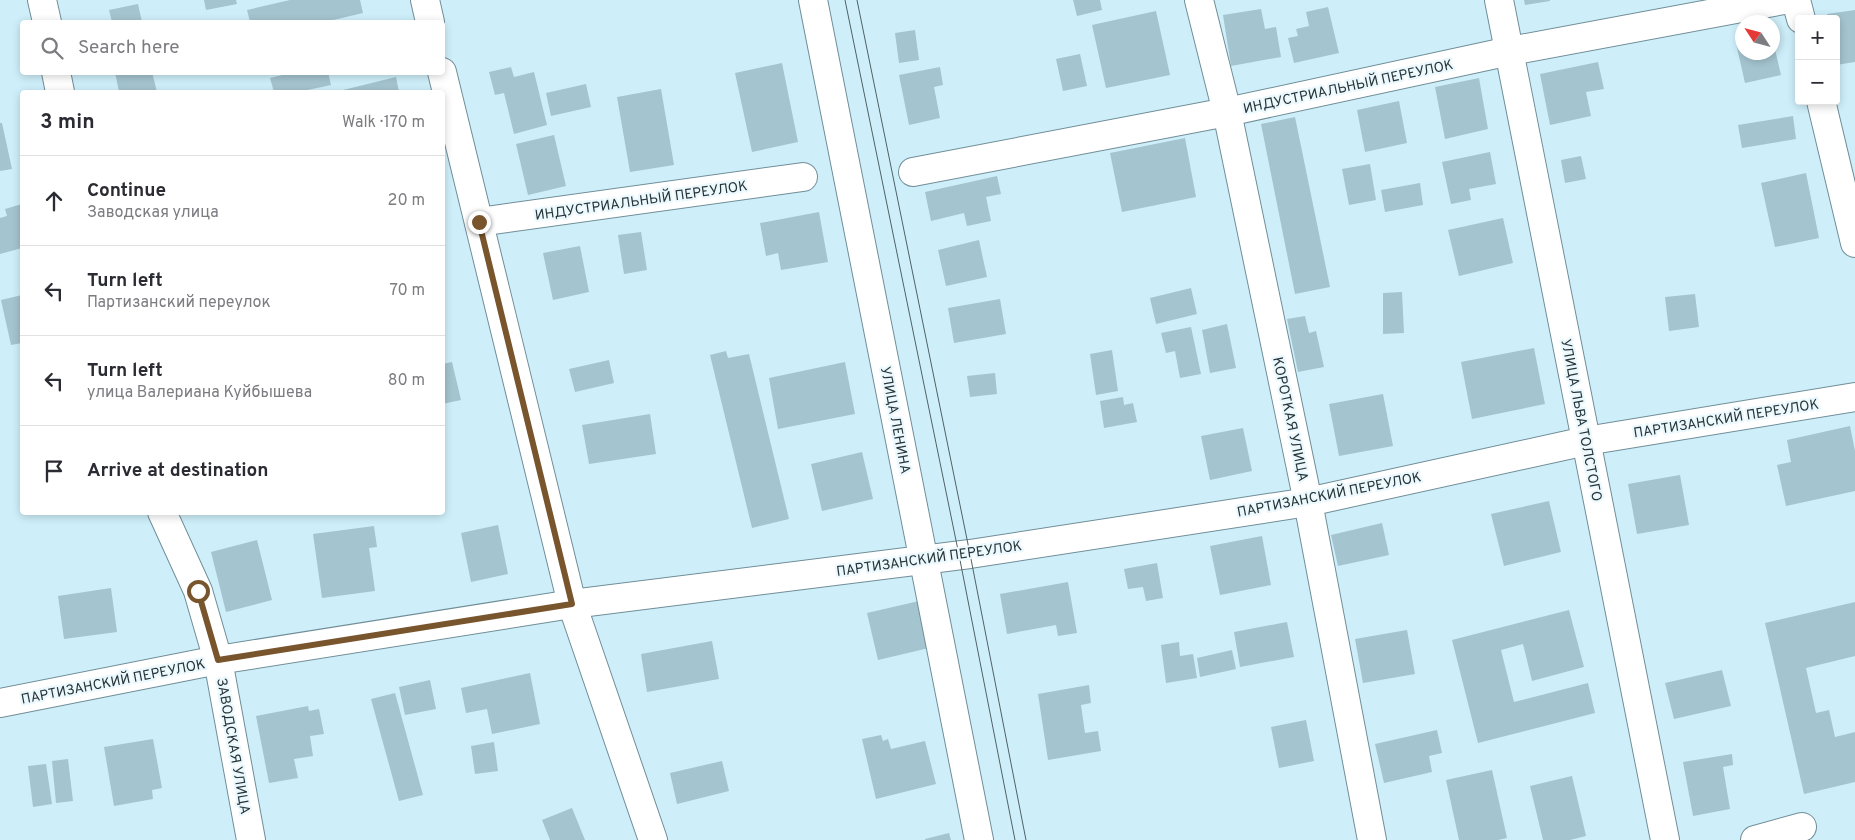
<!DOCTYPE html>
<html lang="en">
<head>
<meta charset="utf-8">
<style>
  body { margin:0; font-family:Overpass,sans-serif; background:#f2f2f3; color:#2b2b33 }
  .controls { position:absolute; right:15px; top:15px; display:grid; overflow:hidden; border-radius:5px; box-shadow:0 2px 8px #0003 }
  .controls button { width:45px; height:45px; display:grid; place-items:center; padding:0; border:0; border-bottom:1px solid #e1e1e2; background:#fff; color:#2b2b33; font:25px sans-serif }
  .compass { position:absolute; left:1735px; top:15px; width:45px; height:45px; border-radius:50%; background:#fff; box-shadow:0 2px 8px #0003; rotate:306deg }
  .stop { position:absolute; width:15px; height:15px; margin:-11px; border:4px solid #78552d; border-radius:50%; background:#fff }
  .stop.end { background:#78552d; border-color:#fff; box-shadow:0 1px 5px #0008 }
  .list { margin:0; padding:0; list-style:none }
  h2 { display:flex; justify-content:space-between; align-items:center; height:65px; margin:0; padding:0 20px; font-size:21px }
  h2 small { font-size:16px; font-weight:400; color:#7c7c81 }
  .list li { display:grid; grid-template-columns:32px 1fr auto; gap:15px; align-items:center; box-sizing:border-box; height:90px; padding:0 20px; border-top:1px solid #e1e1e2 }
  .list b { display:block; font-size:19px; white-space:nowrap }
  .list p { margin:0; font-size:16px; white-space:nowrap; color:#7c7c81 }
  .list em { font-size:16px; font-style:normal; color:#7c7c81 }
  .icon { flex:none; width:28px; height:28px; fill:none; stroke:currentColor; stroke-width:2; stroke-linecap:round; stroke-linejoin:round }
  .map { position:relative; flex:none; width:1855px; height:840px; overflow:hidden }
  .search { position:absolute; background:#fff; box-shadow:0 2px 8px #0003; left:20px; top:20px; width:425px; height:55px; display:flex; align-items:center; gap:12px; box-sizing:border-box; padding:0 18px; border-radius:5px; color:#7c7c81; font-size:19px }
  .panel { position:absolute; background:#fff; box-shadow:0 2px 8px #0003; left:20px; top:90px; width:425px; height:425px; border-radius:5px }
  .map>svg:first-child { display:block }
</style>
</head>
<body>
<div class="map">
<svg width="1855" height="840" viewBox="0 0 1855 840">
  <rect width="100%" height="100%" fill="#ceeffa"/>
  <g fill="#a4c4cf">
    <path d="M204,0H236L237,4L206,10Z"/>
    <path d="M290,0H360L363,13L325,22H250L247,10Z"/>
    <path d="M1073,0H1100L1102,10L1077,16Z"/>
    <path d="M1524,0H1550V1L1525,5Z"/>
    <path d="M138,4L142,22H112L109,10Z"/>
    <path d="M1328,7L1339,53L1294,63L1288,38L1298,36L1296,29L1309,26L1306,12Z"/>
    <path d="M1261,9L1265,29L1276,27L1281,57L1231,66L1223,15Z"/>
    <path d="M1855,10V62L1836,65V19H1828L1827,14Z"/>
    <path d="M1156,11L1170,75L1106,88L1092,25Z"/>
    <path d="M915,30L919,60L899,63L895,33Z"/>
    <path d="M1742,37V52H1772L1773,41L1781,75L1745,83L1735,39Z"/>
    <path d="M1080,54L1087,86L1063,91L1056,59Z"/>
    <path d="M1598,62L1604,89L1586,92L1591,116L1550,125L1540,74Z"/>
    <path d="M782,63L798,142L752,152L735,73Z"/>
    <path d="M511,67L514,77L534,72L547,125L514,134L504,93L495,95L489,72Z"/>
    <path d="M940,67L943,85L934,87L940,118L909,125L899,75Z"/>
    <path d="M115,72H152L157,92H119Z"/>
    <path d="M295,72H328L331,85L298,92H274L270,78Z"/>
    <path d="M396,77L399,92H335Z"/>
    <path d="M1479,78L1488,129L1445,139L1435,87Z"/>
    <path d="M586,84L591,107L551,116L546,93Z"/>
    <path d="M661,89L674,165L630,172L617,97Z"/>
    <path d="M1399,101L1407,143L1365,152L1357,110Z"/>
    <path d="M1793,116L1796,139L1742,148L1738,125Z"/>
    <path d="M1295,117L1330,287L1295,294L1261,124Z"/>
    <path d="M0,123H2L12,169L0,171Z"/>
    <path d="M554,135L566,186L528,195L516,144Z"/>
    <path d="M1185,138L1196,197L1122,212L1110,153Z"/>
    <path d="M1490,152L1496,184L1469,189L1471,200L1451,204L1442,162Z"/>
    <path d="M1581,156L1586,179L1565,183L1561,160Z"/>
    <path d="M1370,164L1376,200L1349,205L1342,169Z"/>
    <path d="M1806,173L1819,238L1775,247L1761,183Z"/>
    <path d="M997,176L1001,194L986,197L991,221L967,226L964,213L931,221L925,192Z"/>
    <path d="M1420,183L1423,205L1385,212L1381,190Z"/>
    <path d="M22,204V248L0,254V218L7,216L5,209Z"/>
    <path d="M819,212L828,262L781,270L778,253L766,256L760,223Z"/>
    <path d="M1503,218L1513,263L1459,276L1448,230Z"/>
    <path d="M641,232L647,270L624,274L618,235Z"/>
    <path d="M979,240L987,277L946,286L938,250Z"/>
    <path d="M580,246L589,292L553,300L543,253Z"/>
    <path d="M1191,288L1197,314L1156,324L1150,298Z"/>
    <path d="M1402,292L1404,333L1383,334V293Z"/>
    <path d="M1695,294L1699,327L1669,331L1665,297Z"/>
    <path d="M22,295V343L11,345L1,300Z"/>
    <path d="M1000,299L1006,334L954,343L948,308Z"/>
    <path d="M1305,316L1309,333L1316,331L1324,367L1298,372L1287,319Z"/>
    <path d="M1227,324L1236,368L1210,373L1202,330Z"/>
    <path d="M1191,327L1201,374L1180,378L1175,351L1166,353L1161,333Z"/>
    <path d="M1534,348L1545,404L1472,419L1461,362Z"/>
    <path d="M1112,350L1118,391L1096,395L1090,354Z"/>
    <path d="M726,351L728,358L749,354L789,519L752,528L710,355Z"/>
    <path d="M609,360L614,383L575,392L569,369Z"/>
    <path d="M452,362L461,400L442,404V364Z"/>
    <path d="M845,362L855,414L778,429L769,378Z"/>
    <path d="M995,373L997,394L970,397L967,376Z"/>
    <path d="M1383,394L1393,446L1339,456L1329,404Z"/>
    <path d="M1123,397L1124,405L1133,403L1137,422L1104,428L1100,401Z"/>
    <path d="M650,414L656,454L589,464L582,425Z"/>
    <path d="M1850,426L1855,451V491L1786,506L1777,465L1791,462L1787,440Z"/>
    <path d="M1243,428L1252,471L1210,480L1201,436Z"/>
    <path d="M862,452L873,499L822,511L811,464Z"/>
    <path d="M1680,475L1689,525L1637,534L1628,484Z"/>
    <path d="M1549,501L1561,552L1504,566L1491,514Z"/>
    <path d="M1382,523L1389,555L1338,566L1331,535Z"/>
    <path d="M498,525L508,574L471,582L461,533Z"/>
    <path d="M374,526L377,547L369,548L375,591L322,598L313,534Z"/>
    <path d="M1262,536L1271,585L1220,595L1210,546Z"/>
    <path d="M257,540L272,600L226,612L211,552Z"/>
    <path d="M1157,563L1163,598L1146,601L1143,587L1128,589L1124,569Z"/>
    <path d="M1068,582L1077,633L1058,636L1056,625L1007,634L1000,594Z"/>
    <path d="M111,588L117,632L64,639L58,596Z"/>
    <path d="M919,601L929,648L878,660L867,613Z"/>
    <path d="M1855,602V656L1806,668L1816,713L1829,710L1835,737L1855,732V782L1804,794L1765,623Z"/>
    <path d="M1569,610L1584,667L1532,681L1523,644L1501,650L1514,702L1588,683L1595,713L1478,743L1452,640Z"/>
    <path d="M1287,622L1294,657L1240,667L1234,632Z"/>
    <path d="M1407,630L1415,674L1363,683L1355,639Z"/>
    <path d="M712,641L719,679L647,692L641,654Z"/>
    <path d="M1179,642L1180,656L1193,654L1197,678L1166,683L1161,645Z"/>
    <path d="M1232,650L1236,669L1200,677L1197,658Z"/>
    <path d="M1722,670L1731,706L1674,719L1665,683Z"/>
    <path d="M530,673L540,724L492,734L487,709L466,713L461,688Z"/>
    <path d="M430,680L436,709L405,715L399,687Z"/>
    <path d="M1089,685L1091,703L1081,705L1085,733L1098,731L1101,751L1048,760L1038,694Z"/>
    <path d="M395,693L423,795L399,801L371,699Z"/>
    <path d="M308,706L309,711L319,709L324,734L310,736L313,756L294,759L298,778L269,783L256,716Z"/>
    <path d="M1306,720L1314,761L1279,768L1271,727Z"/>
    <path d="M1437,730L1442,753L1429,756L1432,772L1384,783L1375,744Z"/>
    <path d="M881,735L883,741L888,739L891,749L925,741L936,784L876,799L862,739Z"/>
    <path d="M153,739L162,788L152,790L153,799L114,806L104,747Z"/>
    <path d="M494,742L498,771L475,774L471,746Z"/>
    <path d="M1732,754L1733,765L1723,767L1730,809L1693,816L1683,762Z"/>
    <path d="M68,759L73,801L56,803L52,761Z"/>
    <path d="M722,761L729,791L677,804L670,773Z"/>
    <path d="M46,764L52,804L33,807L28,766Z"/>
    <path d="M1492,770L1507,838L1498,840H1459L1446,780Z"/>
    <path d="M1572,776L1586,836L1570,840H1543L1530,786Z"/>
    <path d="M572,808L585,840H550L542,820Z"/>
    <path d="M949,833L951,840H925V839Z"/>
  </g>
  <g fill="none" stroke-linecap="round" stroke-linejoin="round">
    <g stroke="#708e98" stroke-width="30">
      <g id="minor">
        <path d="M42,0L47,22"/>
        <path d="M425,0L430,22"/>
        <path d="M813,0L979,840"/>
        <path d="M1199,0L1227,112L1308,502L1372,840"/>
        <path d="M1499,0L1665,840"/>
        <path d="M1796,0L1801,19"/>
        <path d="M56,72L60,92"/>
        <path d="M442,72L572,604L653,840"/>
        <path d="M1821,101L1855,243"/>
        <path d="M913,172L1227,112L1510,51L1784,0"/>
        <path d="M479,222L803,177"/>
        <path d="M162,512L198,591L218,660L251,840"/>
        <path d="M0,703L218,660L572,604L970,554L1308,502L1586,441L1855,397"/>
        <path d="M1755,840L1802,827"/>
      </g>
    </g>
    <use href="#minor" stroke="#fff" stroke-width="28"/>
    <g stroke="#4f6166" stroke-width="1">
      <path d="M845,0L959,555L1015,840"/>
      <path d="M857,0L970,554L1026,840"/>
    </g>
  </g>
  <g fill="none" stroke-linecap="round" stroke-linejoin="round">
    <path stroke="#78552d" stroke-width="6" d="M198,591L218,660L572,604L479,222"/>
  </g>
  <g text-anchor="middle" stroke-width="4.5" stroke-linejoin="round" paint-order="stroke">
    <g font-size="14" fill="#273438" stroke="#ebf8fd">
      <text transform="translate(1348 86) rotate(-12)" y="5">ИНДУСТРИАЛЬНЫЙ ПЕРЕУЛОК</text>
      <text transform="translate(641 200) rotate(-8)" y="5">ИНДУСТРИАЛЬНЫЙ ПЕРЕУЛОК</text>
      <text transform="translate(1726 418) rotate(-9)" y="5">ПАРТИЗАНСКИЙ ПЕРЕУЛОК</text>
      <text transform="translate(1291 419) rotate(78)" y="5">КОРОТКАЯ УЛИЦА</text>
      <text transform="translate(896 420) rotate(79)" y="5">УЛИЦА ЛЕНИНА</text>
      <text transform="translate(1582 420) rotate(79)" y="5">УЛИЦА ЛЬВА ТОЛСТОГО</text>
      <text transform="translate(1329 494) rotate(-11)" y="5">ПАРТИЗАНСКИЙ ПЕРЕУЛОК</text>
      <text transform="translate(929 558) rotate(-8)" y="5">ПАРТИЗАНСКИЙ ПЕРЕУЛОК</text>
      <text transform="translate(113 681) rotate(-11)" y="5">ПАРТИЗАНСКИЙ ПЕРЕУЛОК</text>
      <text transform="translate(234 746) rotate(80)" y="5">ЗАВОДСКАЯ УЛИЦА</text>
    </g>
  </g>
</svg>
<div class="controls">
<button>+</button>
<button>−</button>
</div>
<svg class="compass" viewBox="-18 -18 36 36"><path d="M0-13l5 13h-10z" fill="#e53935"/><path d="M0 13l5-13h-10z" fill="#7c7c81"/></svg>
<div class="stop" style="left:198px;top:591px"></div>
<div class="stop end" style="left:479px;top:222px"></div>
<div class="search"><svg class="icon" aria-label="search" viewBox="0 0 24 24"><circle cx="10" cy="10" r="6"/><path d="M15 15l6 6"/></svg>Search here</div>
<section class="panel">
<h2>3 min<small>Walk · 170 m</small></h2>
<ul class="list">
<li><svg class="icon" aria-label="ahead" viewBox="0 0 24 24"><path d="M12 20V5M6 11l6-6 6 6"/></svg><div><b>Continue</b><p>Заводская улица</p></div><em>20 m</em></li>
<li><svg class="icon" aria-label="left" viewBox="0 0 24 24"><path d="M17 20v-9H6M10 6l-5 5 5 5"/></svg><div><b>Turn left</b><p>Партизанский переулок</p></div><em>70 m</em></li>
<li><svg class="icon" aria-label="left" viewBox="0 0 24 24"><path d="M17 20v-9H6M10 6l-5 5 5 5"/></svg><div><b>Turn left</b><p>улица Валериана Куйбышева</p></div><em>80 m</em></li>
<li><svg class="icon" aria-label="arrive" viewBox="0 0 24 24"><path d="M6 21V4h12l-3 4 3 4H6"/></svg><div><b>Arrive at destination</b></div></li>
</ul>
</section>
</div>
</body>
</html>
